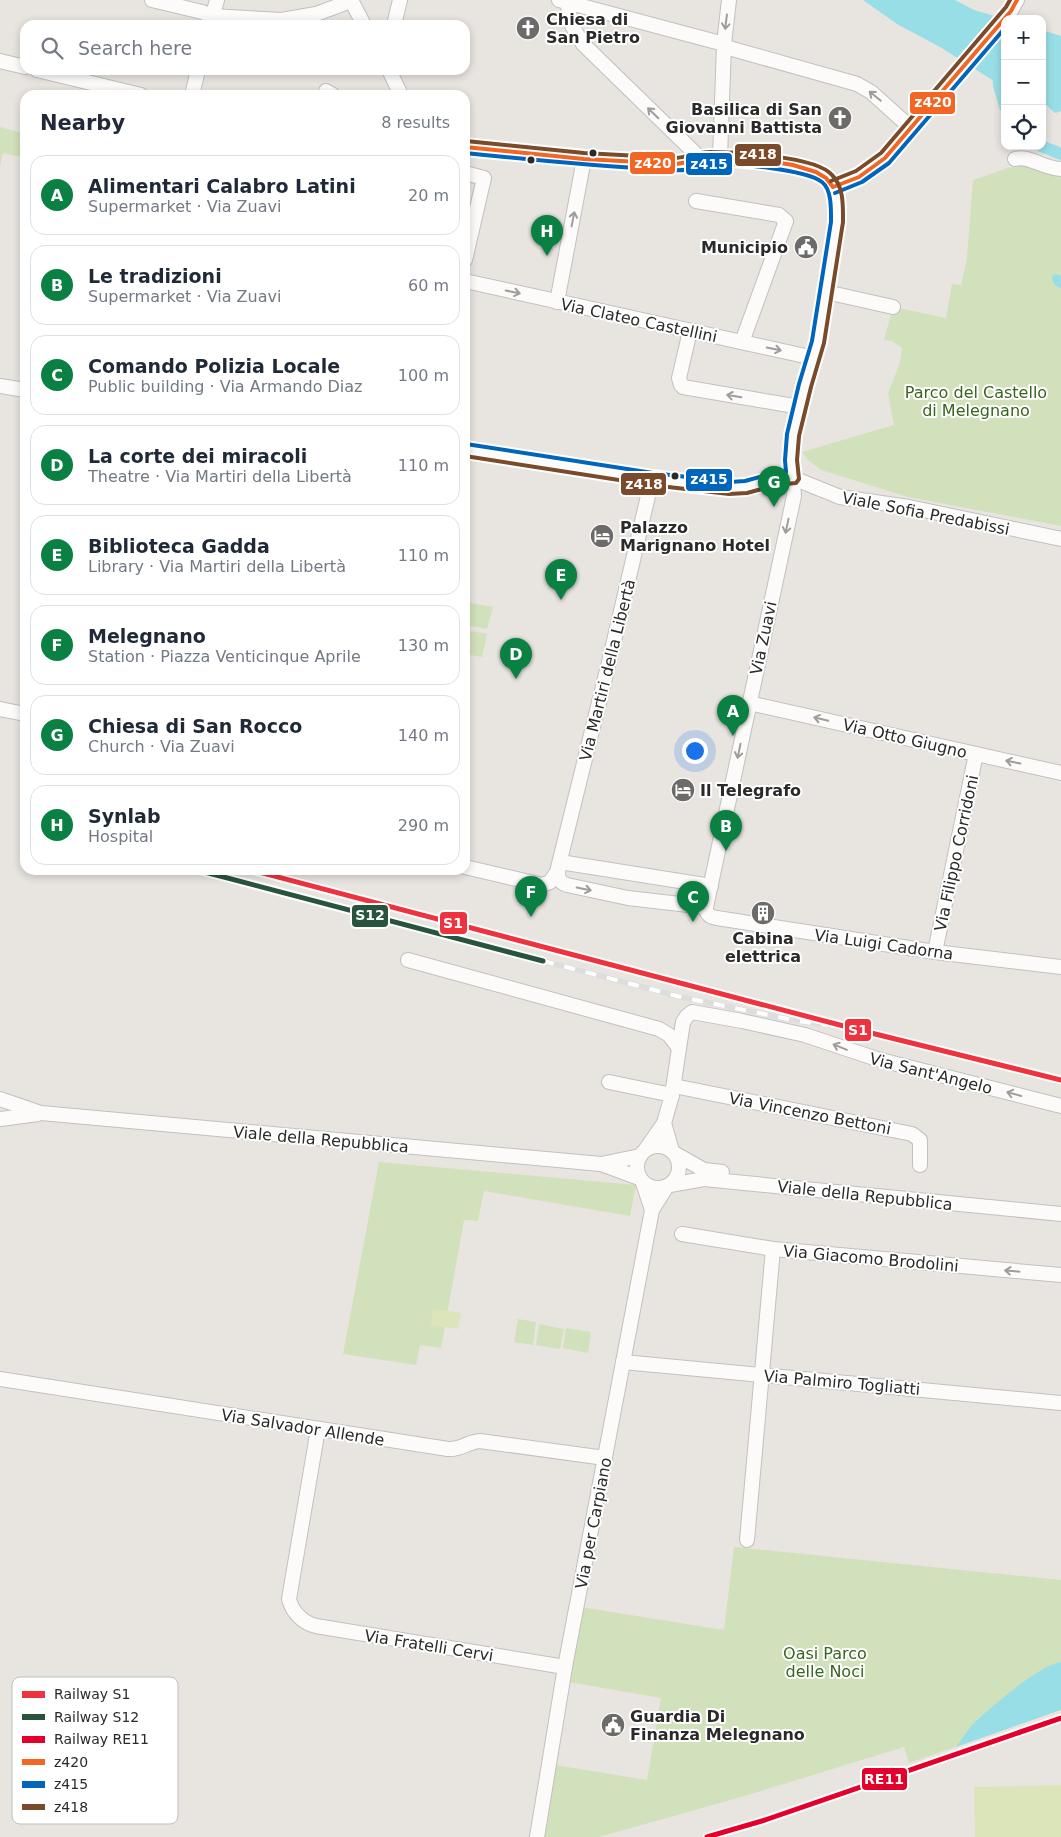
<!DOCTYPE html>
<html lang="en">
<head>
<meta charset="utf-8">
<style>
  body { margin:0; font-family:"DejaVu Sans",sans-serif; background:#f2f2f3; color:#1f2937 }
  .controls { position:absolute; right:15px; top:15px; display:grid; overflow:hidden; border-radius:10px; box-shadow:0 2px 8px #0003 }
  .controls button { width:45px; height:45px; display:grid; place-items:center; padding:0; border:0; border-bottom:1px solid #e0e1e3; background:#fff; color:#1f2937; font:25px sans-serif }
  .you { position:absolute; left:694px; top:750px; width:18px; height:18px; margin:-12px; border:4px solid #fff; border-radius:50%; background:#1a73e8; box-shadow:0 0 0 8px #1a73e833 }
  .badge { display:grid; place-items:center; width:32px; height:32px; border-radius:50%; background:#0b8043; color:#fff; font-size:16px; font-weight:700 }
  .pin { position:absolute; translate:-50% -41px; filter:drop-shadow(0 1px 2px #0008) }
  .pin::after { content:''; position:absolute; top:26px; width:18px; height:15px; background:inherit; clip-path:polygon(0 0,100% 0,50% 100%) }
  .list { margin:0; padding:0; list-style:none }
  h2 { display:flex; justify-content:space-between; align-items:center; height:65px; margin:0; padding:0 20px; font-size:21px }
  h2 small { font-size:16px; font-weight:400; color:#747a83 }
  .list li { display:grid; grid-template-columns:32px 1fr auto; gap:15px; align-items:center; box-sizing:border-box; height:80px; margin:0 10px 10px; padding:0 10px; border:1px solid #e0e1e3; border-radius:15px }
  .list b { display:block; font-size:19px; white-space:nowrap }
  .list p { margin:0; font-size:16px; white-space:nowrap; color:#747a83 }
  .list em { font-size:16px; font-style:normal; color:#747a83 }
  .icon { flex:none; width:28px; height:28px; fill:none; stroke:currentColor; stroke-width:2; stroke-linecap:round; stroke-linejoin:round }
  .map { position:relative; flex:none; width:1061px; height:1837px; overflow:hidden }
  .search { position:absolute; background:#fff; box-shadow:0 2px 8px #0003; left:20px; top:20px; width:450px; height:55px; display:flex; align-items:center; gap:12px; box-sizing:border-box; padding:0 18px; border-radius:15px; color:#747a83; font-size:19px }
  .panel { position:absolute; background:#fff; box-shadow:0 2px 8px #0003; left:20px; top:90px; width:450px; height:785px; border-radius:15px }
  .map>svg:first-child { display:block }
</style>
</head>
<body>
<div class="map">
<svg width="1061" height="1837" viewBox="0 0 1061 1837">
  <rect width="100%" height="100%" fill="#e8e4e0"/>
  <g fill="#d1e1bb">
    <path d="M0,127L25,134V158L3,153L0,167Z"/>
    <path d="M1014,166H1023L1061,175V526L908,497L821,470L808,460L802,452L894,425L888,393L900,363L902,348L892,341L884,340L893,307L946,318L952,284L961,285L967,258L973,180Z"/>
    <path d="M465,602L493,607L487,629L465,625Z"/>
    <path d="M465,630L487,634L482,657L465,654Z"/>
    <path d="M379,1162L613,1183L636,1185L630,1216L484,1191L478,1221L464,1220L441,1348L420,1345L416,1365L343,1354Z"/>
    <path d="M518,1319L536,1322L533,1345L514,1342Z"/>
    <path d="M539,1324L564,1329L560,1349L536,1345Z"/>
    <path d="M566,1328L591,1332L588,1353L563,1348Z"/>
    <path d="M734,1547L1061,1580V1710L909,1763L904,1747L741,1797L599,1837H544L555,1765L647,1780L661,1698L569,1682L580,1607L724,1630Z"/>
  </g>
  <g fill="#dbe5b9">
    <path d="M433,1309L461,1313L458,1329L431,1325Z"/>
    <path d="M1061,1785V1837H975L974,1787Z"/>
  </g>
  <g fill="#98dee6">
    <path d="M863,0H955L974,10L1005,19V88L940,47L897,24Z"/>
    <path d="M1042,30L1061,36V111L1055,113L1042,101Z"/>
    <path d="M1055,274L1061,276V288C1055,287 1052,282 1052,276Z"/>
    <path d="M1061,1662V1710L956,1747C962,1739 968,1729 975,1722C992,1706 1040,1665 1061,1662Z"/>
  </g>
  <path fill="#e8e4e0" d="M1061,1710V1712L1027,1725L957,1749L954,1748Z"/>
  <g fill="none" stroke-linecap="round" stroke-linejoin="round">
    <g stroke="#98dee6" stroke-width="12">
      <path d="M998,70L999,85L1005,106"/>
      <path d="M1041,146L1061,154"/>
    </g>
    <g stroke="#c2c1c1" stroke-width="16">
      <g id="minor">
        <path d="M152,0L202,12L212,16L281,20L293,18L316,14L351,1"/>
        <path d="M351,0L364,25"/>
        <path d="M559,0L724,44L729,48L743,52L857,84L871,92L911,128"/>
        <path d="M567,0L571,24L583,44L701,159"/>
        <path d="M210,25L217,0"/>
        <path d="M394,25L400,0"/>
        <path d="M0,61L25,67"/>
        <path d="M37,70L141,95"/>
        <path d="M389,70L401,95"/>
        <path d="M326,91L333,95"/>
        <path d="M192,95L198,70"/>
        <path d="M465,147L584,159L676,164L690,163L704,158H733L767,161L809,169L821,174L829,181L835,191L838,207L837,222L818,342L805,385L793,435L791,460L794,496L706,907C706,915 710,917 717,918L935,952L1061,967"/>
        <path d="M720,158L724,44L729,0"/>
        <path d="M1015,159C1030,155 1044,169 1061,169"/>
        <path d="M465,173L484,178L465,260"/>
        <path d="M833,187L859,177L885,158L1011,11L1017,0"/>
        <path d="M696,201L779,215L786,221L742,342"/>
        <path d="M465,281L814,358"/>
        <path d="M826,292L893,307"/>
        <path d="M557,302L584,159"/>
        <path d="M690,331L679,378L681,385L683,387L800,407"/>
        <path d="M0,386L25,390"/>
        <path d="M465,450L652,479L730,488L746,487L775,479L793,478L840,497L909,507L1061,539"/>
        <path d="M749,703L1061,773"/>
        <path d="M0,709L25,714"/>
        <path d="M560,862L711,886"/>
        <path d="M465,867L542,885L550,882L557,872L610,658L652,479"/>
        <path d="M559,867C557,876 558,882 567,885L628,898L706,907"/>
        <path d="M935,952L976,754"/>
        <path d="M408,960L659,1029L669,1035L679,1048"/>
        <path d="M609,1082L672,1095"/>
        <path d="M674,1086L912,1134L920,1140V1165"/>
        <path d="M0,1099L41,1113L601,1164"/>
        <path d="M0,1119L38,1114"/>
        <path d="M664,1123L672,1095L683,1022L687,1016L692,1012L742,1021L805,1035L877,1059L1061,1106"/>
        <circle cx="658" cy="1167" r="21"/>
        <path d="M646,1149L664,1123L672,1151"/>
        <path d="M674,1153L704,1170L722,1172"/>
        <path d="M639,1178L601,1164L640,1156"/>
        <path d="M643,1183L652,1210L667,1186"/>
        <path d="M670,1185L704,1179L1061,1214"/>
        <path d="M682,1234L773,1249L1061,1275"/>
        <path d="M623,1362L1061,1403"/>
        <path d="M0,1379L448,1449C461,1450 467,1442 480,1441L605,1458"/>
        <path d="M318,1429L289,1599C292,1612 303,1623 316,1626L565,1667"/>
        <path d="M747,1540L773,1249"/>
        <path d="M537,1837L565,1667L652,1210"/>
      </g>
    </g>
    <use href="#minor" stroke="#fcfbfa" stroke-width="14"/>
    <g stroke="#deddde" stroke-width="5.5">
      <path id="rail" d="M543,961L681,997L798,1021L855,1029"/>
    </g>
    <use href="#rail" stroke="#fff" stroke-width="4" stroke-dasharray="11" stroke-linecap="butt"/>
    <g stroke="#fff" stroke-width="8">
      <g id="bus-1">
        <path d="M465,147L584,159L676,164L717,157L762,160L793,165L816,172L826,178L833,187"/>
        <path d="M833,187L859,177L885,158L1011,11L1017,0"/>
      </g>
    </g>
    <g stroke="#fff" stroke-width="8">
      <g id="bus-2">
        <path d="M465,153C532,160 598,166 665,170C674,170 683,171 692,169C698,168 704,165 710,164C733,163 805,169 822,182C832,190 831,210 831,222L812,341L799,384L787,434L785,460L786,472L774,473L745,481L730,482L653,473L466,444"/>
        <path d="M835,193L862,182L889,163L1005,28"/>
      </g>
    </g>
    <g stroke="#fff" stroke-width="8">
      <g id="bus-3">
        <path d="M831,181L856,171L881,153L1006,7L1010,0"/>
        <path d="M465,456L651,485L729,494L747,493L776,485L796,483L799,479L797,460L799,436L811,387L824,343L843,222C843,206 844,187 832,175C816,156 735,152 710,152C699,152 687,157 676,158L584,153L466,141"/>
      </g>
    </g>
    <use href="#bus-1" stroke="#f26522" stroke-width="4"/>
    <use href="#bus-2" stroke="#0065bd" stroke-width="4"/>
    <use href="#bus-3" stroke="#7a4b2a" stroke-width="4"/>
    <g stroke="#fff" stroke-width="9">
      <path id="rail-1" d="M251,870L855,1029L1061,1080"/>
    </g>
    <g stroke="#fff" stroke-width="9">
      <path id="rail-2" d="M197,870L543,961"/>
    </g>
    <g stroke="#fff" stroke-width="9">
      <path id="rail-3" d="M707,1837L765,1820L1061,1718"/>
    </g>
    <use href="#rail-1" stroke="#ee333e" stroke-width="5"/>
    <use href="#rail-2" stroke="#28543d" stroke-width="5"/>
    <use href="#rail-3" stroke="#e4002b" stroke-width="5"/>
  </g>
  <defs><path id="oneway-shaft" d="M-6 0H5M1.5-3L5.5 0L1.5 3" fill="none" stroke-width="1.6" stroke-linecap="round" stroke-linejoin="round" transform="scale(1.25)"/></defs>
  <g stroke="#9e9d9c">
    <use href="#oneway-shaft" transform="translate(726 22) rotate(97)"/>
    <use href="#oneway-shaft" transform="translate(875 96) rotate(-141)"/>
    <use href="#oneway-shaft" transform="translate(653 113) rotate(-136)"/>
    <use href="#oneway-shaft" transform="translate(573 219) rotate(-79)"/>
    <use href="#oneway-shaft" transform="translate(513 292) rotate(12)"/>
    <use href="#oneway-shaft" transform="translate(774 349) rotate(12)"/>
    <use href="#oneway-shaft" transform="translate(734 396) rotate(-171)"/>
    <use href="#oneway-shaft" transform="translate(787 526) rotate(102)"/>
    <use href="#oneway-shaft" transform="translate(821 719) rotate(-167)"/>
    <use href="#oneway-shaft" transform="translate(739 751) rotate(102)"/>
    <use href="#oneway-shaft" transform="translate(1013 762) rotate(-168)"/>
    <use href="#oneway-shaft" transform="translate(584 889) rotate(12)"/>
    <use href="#oneway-shaft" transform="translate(840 1047) rotate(-158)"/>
    <use href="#oneway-shaft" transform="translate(1014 1094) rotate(-165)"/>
    <use href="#oneway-shaft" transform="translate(1012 1271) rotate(-175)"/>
  </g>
  <defs>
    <g id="church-disc" transform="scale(1.25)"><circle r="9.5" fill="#6c6b6a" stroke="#fff"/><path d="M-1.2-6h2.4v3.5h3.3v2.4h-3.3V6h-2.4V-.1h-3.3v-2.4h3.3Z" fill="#fff"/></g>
    <g id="civic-disc" transform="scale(1.25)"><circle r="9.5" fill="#6c6b6a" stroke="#fff"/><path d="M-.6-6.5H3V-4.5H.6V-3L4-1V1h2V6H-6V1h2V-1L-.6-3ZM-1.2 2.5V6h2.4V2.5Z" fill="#fff"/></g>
    <g id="hotel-disc" transform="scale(1.25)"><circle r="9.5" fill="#6c6b6a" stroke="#fff"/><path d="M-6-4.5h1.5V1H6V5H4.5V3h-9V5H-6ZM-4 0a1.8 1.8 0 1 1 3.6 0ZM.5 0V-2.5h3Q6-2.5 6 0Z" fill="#fff"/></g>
    <g id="building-disc" transform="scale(1.25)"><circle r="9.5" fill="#6c6b6a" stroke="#fff"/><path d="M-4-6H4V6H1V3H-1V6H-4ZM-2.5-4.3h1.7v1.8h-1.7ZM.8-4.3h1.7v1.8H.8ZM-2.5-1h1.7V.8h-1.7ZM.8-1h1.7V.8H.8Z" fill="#fff"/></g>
  </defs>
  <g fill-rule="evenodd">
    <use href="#church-disc" x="528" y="28"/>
    <use href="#church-disc" x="840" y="118"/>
    <use href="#civic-disc" x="806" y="247"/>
    <use href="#hotel-disc" x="602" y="536"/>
    <use href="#hotel-disc" x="683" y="790"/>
    <use href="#building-disc" x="763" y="913"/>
    <use href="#civic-disc" x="613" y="1725"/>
  </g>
  <g fill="#2a2a2a" stroke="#fff" stroke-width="2">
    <circle cx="593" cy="153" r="4.5"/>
    <circle cx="531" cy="160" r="4.5"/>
    <circle cx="675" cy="476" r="4.5"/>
  </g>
  <g text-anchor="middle" stroke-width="4" stroke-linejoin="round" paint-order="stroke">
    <g font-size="16" font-weight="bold" fill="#2a2a2a" stroke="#fff" text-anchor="start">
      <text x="546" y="25">Chiesa di<tspan x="546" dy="18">San Pietro</tspan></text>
      <text x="822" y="115" text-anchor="end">Basilica di San<tspan x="822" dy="18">Giovanni Battista</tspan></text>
      <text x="788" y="253" text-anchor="end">Municipio</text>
      <text x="620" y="533">Palazzo<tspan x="620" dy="18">Marignano Hotel</tspan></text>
      <text x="700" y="796">Il Telegrafo</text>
      <text x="763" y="944" text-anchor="middle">Cabina<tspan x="763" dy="18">elettrica</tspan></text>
      <text x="630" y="1722">Guardia Di<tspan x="630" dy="18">Finanza Melegnano</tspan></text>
    </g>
    <g font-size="16" fill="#2a2a2a" stroke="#fff">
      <text transform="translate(639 320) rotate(12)" y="6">Via Clateo Castellini</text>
      <text transform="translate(926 513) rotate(11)" y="6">Viale Sofia Predabissi</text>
      <text transform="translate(763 638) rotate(-78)" y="6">Via Zuavi</text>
      <text transform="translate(607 670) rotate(-76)" y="6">Via Martiri della Libertà</text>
      <text transform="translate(905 738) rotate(13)" y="6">Via Otto Giugno</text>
      <text transform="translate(956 853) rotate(-78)" y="6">Via Filippo Corridoni</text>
      <text transform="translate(884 944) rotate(8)" y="6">Via Luigi Cadorna</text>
      <text transform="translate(931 1073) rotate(14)" y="6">Via Sant'Angelo</text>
      <text transform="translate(810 1113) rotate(11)" y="6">Via Vincenzo Bettoni</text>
      <text transform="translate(321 1139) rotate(5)" y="6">Viale della Repubblica</text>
      <text transform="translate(865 1195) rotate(6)" y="6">Viale della Repubblica</text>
      <text transform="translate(871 1258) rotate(5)" y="6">Via Giacomo Brodolini</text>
      <text transform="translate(842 1382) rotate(5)" y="6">Via Palmiro Togliatti</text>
      <text transform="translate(303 1427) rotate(9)" y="6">Via Salvador Allende</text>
      <text transform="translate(593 1523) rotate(-79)" y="6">Via per Carpiano</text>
      <text transform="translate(429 1645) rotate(9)" y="6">Via Fratelli Cervi</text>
    </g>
    <g font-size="16" fill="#37641e" stroke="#fff">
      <text x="976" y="398">Parco del Castello<tspan x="976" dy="18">di Melegnano</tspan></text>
      <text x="825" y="1659">Oasi Parco<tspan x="825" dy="18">delle Noci</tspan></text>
    </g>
  </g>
  <rect x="12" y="1677" width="166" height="147" rx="8" fill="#fff" stroke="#bfbfbf" stroke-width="1"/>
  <rect x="22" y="1691" width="23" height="7" fill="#ee333e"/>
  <rect x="22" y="1714" width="23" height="6" fill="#28543d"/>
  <rect x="22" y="1736" width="23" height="7" fill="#e4002b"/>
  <rect x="22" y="1759" width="23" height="6" fill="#f26522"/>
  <rect x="22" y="1781" width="23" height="7" fill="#0065bd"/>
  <rect x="22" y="1804" width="23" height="6" fill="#7a4b2a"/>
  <g font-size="14" fill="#2a2a2a">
    <text x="54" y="1699">Railway S1</text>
    <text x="54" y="1722">Railway S12</text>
    <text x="54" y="1744">Railway RE11</text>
    <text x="54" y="1767">z420</text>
    <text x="54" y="1789">z415</text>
    <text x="54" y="1812">z418</text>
  </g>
  <g stroke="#fff" stroke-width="2">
    <rect x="909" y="91" width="47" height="24" rx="5" fill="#f26522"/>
    <rect x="734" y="143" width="48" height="24" rx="5" fill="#7a4b2a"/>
    <rect x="629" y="151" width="47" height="24" rx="5" fill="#f26522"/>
    <rect x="685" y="152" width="48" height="24" rx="5" fill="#0065bd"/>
    <rect x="685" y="468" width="48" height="24" rx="5" fill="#0065bd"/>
    <rect x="620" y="472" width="47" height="24" rx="5" fill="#7a4b2a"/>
    <rect x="351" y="904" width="38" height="24" rx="5" fill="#28543d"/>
    <rect x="439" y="911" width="29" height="24" rx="5" fill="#ee333e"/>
    <rect x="844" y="1018" width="28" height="24" rx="5" fill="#ee333e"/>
    <rect x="861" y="1767" width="47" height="24" rx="5" fill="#e4002b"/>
  </g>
  <g font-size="14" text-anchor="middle" font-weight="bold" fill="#fff">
    <text x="933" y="107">z420</text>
    <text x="758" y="159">z418</text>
    <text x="653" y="168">z420</text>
    <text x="709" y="169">z415</text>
    <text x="709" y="484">z415</text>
    <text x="644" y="489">z418</text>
    <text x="370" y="920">S12</text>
    <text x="453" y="928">S1</text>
    <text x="858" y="1035">S1</text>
    <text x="884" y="1784">RE11</text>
  </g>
</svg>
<div class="controls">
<button>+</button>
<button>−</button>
<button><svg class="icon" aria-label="locate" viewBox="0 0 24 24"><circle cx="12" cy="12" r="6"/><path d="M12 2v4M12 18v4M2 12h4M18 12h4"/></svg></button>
</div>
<div class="you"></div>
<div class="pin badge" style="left:733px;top:736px">A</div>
<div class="pin badge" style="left:726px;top:851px">B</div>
<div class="pin badge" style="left:693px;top:922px">C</div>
<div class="pin badge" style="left:516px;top:679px">D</div>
<div class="pin badge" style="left:561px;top:600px">E</div>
<div class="pin badge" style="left:531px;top:917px">F</div>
<div class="pin badge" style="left:774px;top:507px">G</div>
<div class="pin badge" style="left:547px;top:256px">H</div>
<div class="search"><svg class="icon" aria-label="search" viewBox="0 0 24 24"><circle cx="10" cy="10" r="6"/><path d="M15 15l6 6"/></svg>Search here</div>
<section class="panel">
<h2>Nearby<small>8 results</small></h2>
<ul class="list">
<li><span class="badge">A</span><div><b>Alimentari Calabro Latini</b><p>Supermarket · Via Zuavi</p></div><em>20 m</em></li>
<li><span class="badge">B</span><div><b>Le tradizioni</b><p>Supermarket · Via Zuavi</p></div><em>60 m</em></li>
<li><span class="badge">C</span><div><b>Comando Polizia Locale</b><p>Public building · Via Armando Diaz</p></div><em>100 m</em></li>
<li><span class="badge">D</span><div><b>La corte dei miracoli</b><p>Theatre · Via Martiri della Libertà</p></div><em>110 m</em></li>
<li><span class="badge">E</span><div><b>Biblioteca Gadda</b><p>Library · Via Martiri della Libertà</p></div><em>110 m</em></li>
<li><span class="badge">F</span><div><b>Melegnano</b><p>Station · Piazza Venticinque Aprile</p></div><em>130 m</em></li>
<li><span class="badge">G</span><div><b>Chiesa di San Rocco</b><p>Church · Via Zuavi</p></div><em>140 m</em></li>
<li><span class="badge">H</span><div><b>Synlab</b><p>Hospital</p></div><em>290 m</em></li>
</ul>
</section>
</div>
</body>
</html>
